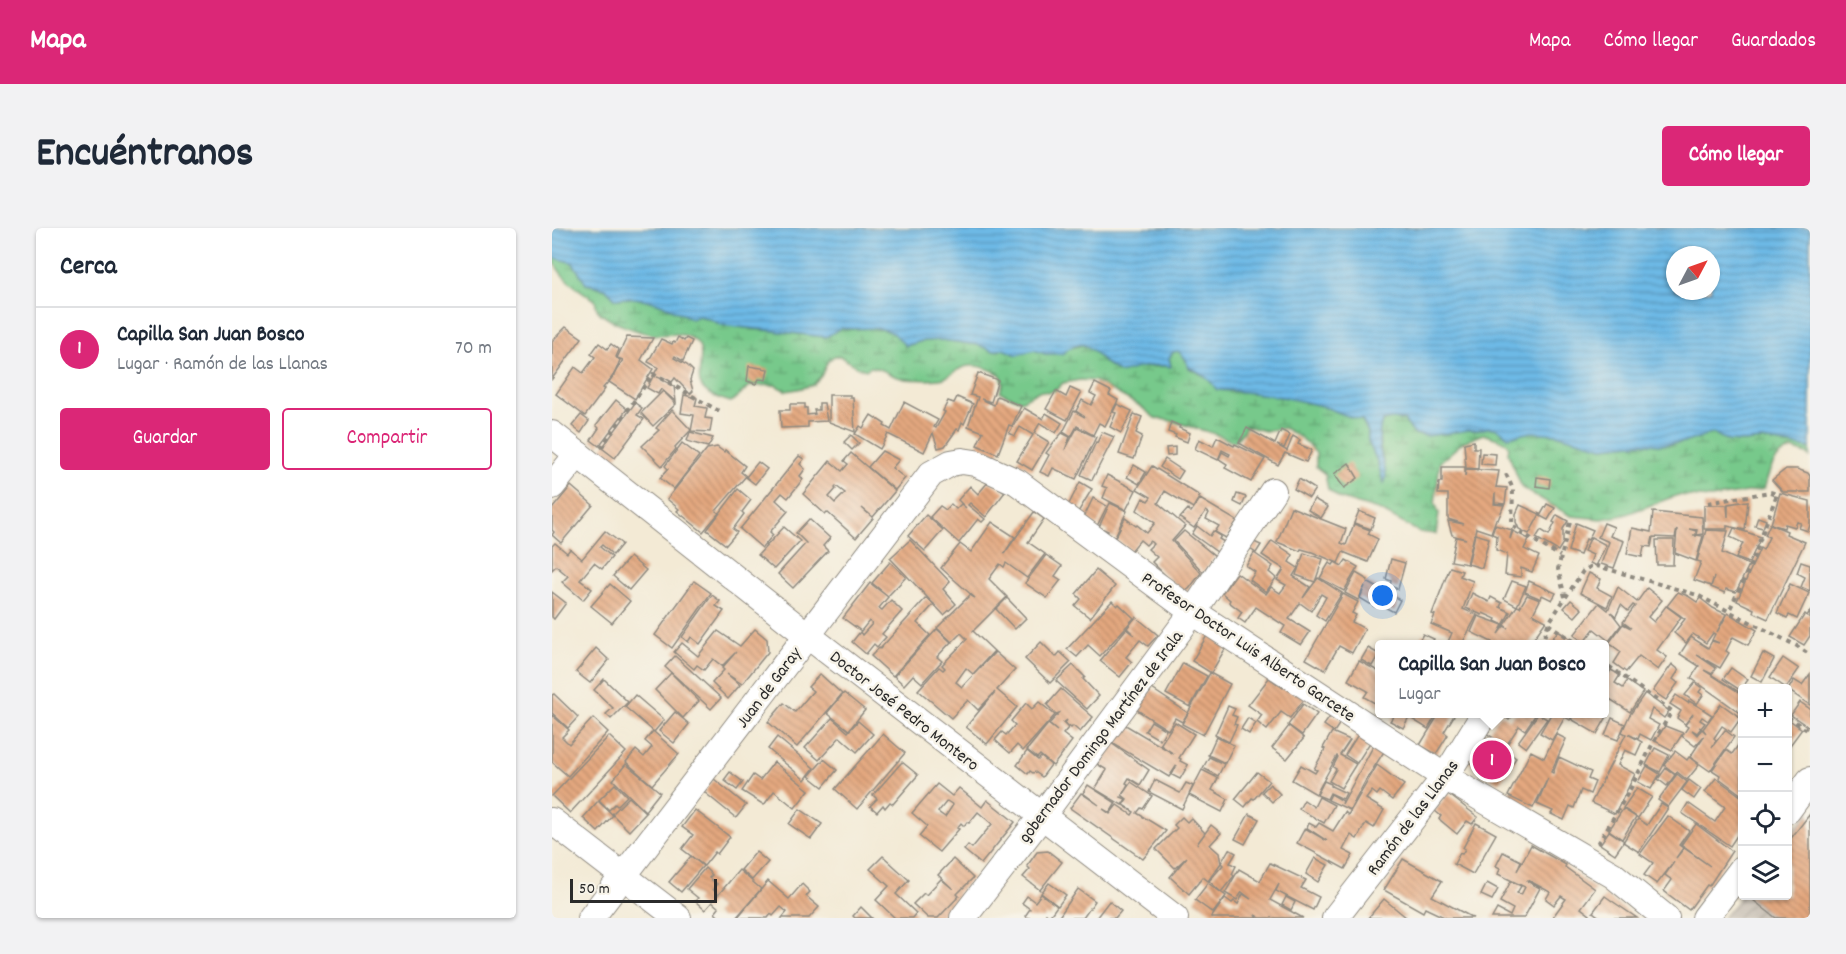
<!DOCTYPE html>
<html lang="es">
<head>
<meta charset="utf-8">
<style>
  body { margin:0; font-family:Dekko,sans-serif; background:#f2f2f3; color:#1f2937 }
  .controls { position:absolute; right:18px; bottom:18px; display:grid; overflow:hidden; border-radius:6px; box-shadow:0 2px 4px #0004 }
  .controls button { width:54px; height:54px; display:grid; place-items:center; padding:0; border:0; border-bottom:2px solid #e0e1e3; background:#fff; color:#1f2937; font:30px sans-serif }
  .compass { position:absolute; left:1114px; top:18px; width:54px; height:54px; border-radius:50%; background:#fff; box-shadow:0 2px 4px #0004; rotate:49deg }
  .scale { position:absolute; left:18px; bottom:15px; width:147px; box-sizing:border-box; padding-left:6px; border:3px solid #2b2b2b; border-top:0; font-size:16px; line-height:21px; white-space:nowrap; color:#2b2b2b; -webkit-text-stroke:4px #f7f3e8; paint-order:stroke }
  .you { position:absolute; left:831px; top:368px; width:21px; height:21px; margin:-15px; border:4px solid #fff; border-radius:50%; background:#1a73e8; box-shadow:0 0 0 9px #1a73e833 }
  .badge { display:grid; place-items:center; width:39px; height:39px; border-radius:50%; background:#db2777; color:#fff; font-size:20px; font-weight:700 }
  .pin { position:absolute; translate:-50% -50%; border:3px solid #fff; box-shadow:0 2px 6px #0006 }
  .popup { position:absolute; left:823px; top:412px; width:234px; height:78px; box-sizing:border-box; display:grid; place-content:center; border-radius:6px; background:#fff; filter:drop-shadow(0 2px 4px #0005); font-size:20px; white-space:nowrap; color:#747a83 }
  .popup b { font-size:22px; color:#1f2937 }
  .popup::after { content:''; position:absolute; left:50%; top:100%; margin-left:-12px; border:12px solid transparent; border-top-color:#fff }
  .list { margin:0; padding:0; list-style:none }
  h2 { display:flex; justify-content:space-between; align-items:center; height:78px; margin:0; padding:0 24px; font-size:26px }
  h2 small { font-size:20px; font-weight:400; color:#747a83 }
  .list li { display:grid; grid-template-columns:39px 1fr auto; gap:18px; align-items:center; box-sizing:border-box; height:84px; padding:0 24px; border-top:2px solid #e0e1e3 }
  .list b { display:block; font-size:22px; white-space:nowrap }
  .list p { margin:0; font-size:20px; white-space:nowrap; color:#747a83 }
  .list em { font-size:20px; font-style:normal; color:#747a83 }
  .actions { display:flex; gap:12px; padding:18px 24px }
  .actions a { flex:1; padding:14px 0; border:2px solid #db2777; border-radius:6px; text-align:center; font-size:21px; color:#db2777 }
  .actions .main { background:#db2777; color:#fff }
  .icon { flex:none; width:33px; height:33px; fill:none; stroke:currentColor; stroke-width:2; stroke-linecap:round; stroke-linejoin:round }
  .map { position:relative; flex:none; width:1258px; height:690px; overflow:hidden; border-radius:6px }
  header { display:flex; align-items:center; gap:36px; box-sizing:border-box; height:84px; padding:0 30px; background:#db2777; color:#fff }
  header strong { font-size:28px }
  nav { display:flex; gap:33px; margin-inline-start:auto; font-size:21px }
  .intro { display:flex; align-items:center; justify-content:space-between; box-sizing:border-box; height:144px; padding:0 36px }
  h1 { margin:0; font-size:42px }
  .button { padding:15px 27px; border-radius:6px; background:#db2777; color:#fff; font-size:21px; font-weight:700 }
  main { display:flex; gap:36px; padding:0 36px }
  aside { flex:1; background:#fff; border-radius:6px; box-shadow:0 2px 4px #0004 }
  .map>svg:first-child { display:block }
</style>
</head>
<body>
<header>
<strong>Mapa</strong>
<nav><a>Mapa</a><a>Cómo llegar</a><a>Guardados</a></nav>
</header>
<div class="intro"><h1>Encuéntranos</h1><a class="button">Cómo llegar</a></div>
<main>
<aside>
<h2>Cerca<small></small></h2>
<ul class="list">
<li><span class="badge">1</span><div><b>Capilla San Juan Bosco</b><p>Lugar · Ramón de las Llanas</p></div><em>70 m</em></li>
</ul>
<div class="actions"><a class="main">Guardar</a><a>Compartir</a></div>
</aside>
<div class="map">
<svg width="1258" height="690" viewBox="0 0 1258 690">
  <defs>
    <pattern id="industrial-furrows" width="10" height="10" patternUnits="userSpaceOnUse" patternTransform="scale(1.5)"><rect width="10" height="10" fill="#cbc3b8"/><path d="M-1 1l2-2M0 10L10 0M9 11l2-2" fill="none" stroke="#aea89e"/></pattern>
    <pattern id="wetland-marsh" width="20" height="14" patternUnits="userSpaceOnUse" patternTransform="scale(1.5)"><rect width="20" height="14" fill="#77c98b"/><path d="M1 5h8M5 5V1M11 12h8M15 12V8" fill="none" stroke="#62a372"/></pattern>
    <pattern id="water-rules" width="6" height="5" patternUnits="userSpaceOnUse" patternTransform="scale(1.5)"><rect width="6" height="5" fill="#6db9e6"/><path d="M0 2.5h6" fill="none" stroke="#5a97bb"/></pattern>
    <pattern id="building-back-hatch" width="6" height="6" patternUnits="userSpaceOnUse" patternTransform="scale(1.5)"><rect width="6" height="6" fill="#e4a87f"/><path d="M-1 5l2 2M0 0l6 6M5-1l2 2" fill="none" stroke="#b98968"/></pattern>
  </defs>
  <rect width="100%" height="100%" fill="#f7f3e8"/>
  <filter id="ink" filterUnits="userSpaceOnUse"><feTurbulence type="fractalNoise" baseFrequency=".0167" numOctaves="2"/><feDisplacementMap in="SourceGraphic" scale="12" xChannelSelector="R" yChannelSelector="G"/><feConvolveMatrix kernelMatrix="1 2 1 2 8 2 1 2 1" color-interpolation-filters="sRGB"/></filter>
  <filter id="wash" filterUnits="userSpaceOnUse"><feTurbulence type="fractalNoise" baseFrequency=".008" numOctaves="4" result="noise"/><feDisplacementMap in="SourceGraphic" scale="24" xChannelSelector="R" yChannelSelector="G"/><feGaussianBlur stdDeviation="1.35" result="paint"/><feColorMatrix in="noise" values="0 0 0 0 0 0 0 0 0 0 0 0 0 0 0 0 0 1.4 0 .05"/><feComposite in="paint" operator="in"/></filter>
  <g filter="url(#wash)">
    <rect width="100%" height="100%" fill="#f3ead5"/>
    <path fill="url(#industrial-furrows)" d="M1258,580V690H1170L1190,665V668H1236V608Z"/>
    <path fill="url(#wetland-marsh)" stroke="#517a5b" stroke-width="1.5" d="M0,29L21,34L34,56L53,60L64,71C93,66 115,78 140,91L146,88L156,90L169,97L273,109L289,100C306,103 328,95 343,107C347,110 350,114 354,118L370,113L390,112L427,117L441,123L451,121L465,127L482,122L494,126L530,117L540,120L553,135L568,145L587,139L619,138L617,130L621,124L626,123L633,130L637,140L658,151L665,162C699,163 733,169 766,177C781,181 794,189 810,192L816,204V213L825,233L832,255C836,234 822,218 830,193L839,191L852,192L862,206L917,202C934,204 939,192 956,209L980,204L1004,206L1051,219L1089,215L1107,217L1134,214L1161,205L1176,213L1192,214L1210,212L1258,220V229L1255,226L1240,221C1220,230 1218,240 1212,261L1159,270L1126,267L1072,287L1050,291L1019,288L970,260L956,225L957,218L955,215L946,211L931,206L911,214L888,234L883,275L887,285L884,306L867,304L829,283L787,270L776,261L773,246L764,239V225L749,210L732,200L713,203L694,198L691,204L682,214L663,206L620,193L603,190L588,178L543,153L528,152L511,155L504,162L498,164L487,163L469,173L448,164L451,155L449,147C438,141 425,135 412,139C403,142 397,150 387,151C380,152 355,152 349,150C336,147 332,140 318,139L314,142L305,139L288,128H282L276,133L269,148L261,157L246,161L234,163L223,157L198,158L179,174C169,171 152,167 148,155C144,139 158,118 137,109C126,104 116,107 104,107C91,106 52,93 45,81C44,78 44,75 43,72C25,60 8,51 0,29Z"/>
    <path fill="url(#water-rules)" stroke="#4c7288" stroke-width="1.5" fill-rule="evenodd" d="M0,0H1258V220L1210,212L1192,214L1176,213L1161,205L1134,214L1107,217L1089,215L1051,219L1004,206L980,204L956,209C939,192 934,204 917,202L875,208L862,206L852,192L839,191L830,193C827,203 826,212 828,222C830,234 837,245 832,256L825,233L816,213V204L810,192C794,189 781,181 766,177C733,169 699,163 665,162C657,151 650,144 637,140L633,130L626,123L621,124L617,130L619,139C602,135 584,140 568,145C562,141 556,137 551,133C536,117 529,109 510,126H493L482,122L465,127L451,121L441,123L427,117L390,112L370,113L354,118C350,115 347,110 343,107C328,95 306,103 289,100L274,109L169,97L156,90L146,88L140,91C115,78 93,66 64,71L53,60L34,56L21,35L0,29ZM1123,27H1159V63H1123Z"/>
    <g id="blocks">
      <g fill="url(#building-back-hatch)" fill-rule="evenodd">
        <path d="M14,99L30,110L0,151V113Z"/>
        <path d="M75,109L101,110L89,132L101,141L83,171L57,154L71,132L65,130Z"/>
        <path d="M126,109L132,113L134,110L140,113L131,133L123,128L122,130L135,137L141,143L138,152L141,163L138,166L123,150L120,154L111,149L110,151L105,149L122,158L124,174L109,161L106,166L95,160L106,139L96,134L109,111L120,116L121,114L123,115Z"/>
        <path d="M47,115L55,121L59,116L67,122L64,129L68,132L62,147L51,160L53,161L33,188L4,166L23,139L31,145L43,129L39,126Z"/>
        <path d="M197,138L216,141L214,152L207,151L204,156L195,153Z"/>
        <path d="M426,145L446,152L439,174L429,171L442,177L445,168L469,178L460,198L457,197L446,226L425,217L431,204L416,198L426,169L418,167Z"/>
        <path d="M543,155L559,163L557,167L566,172L553,198L547,195L541,207L525,198L519,209L511,204L522,183L533,189L524,183L530,172L539,177L544,168L538,165Z"/>
        <path d="M518,160L529,165L515,192L494,181L504,163L514,169Z"/>
        <path d="M111,163L124,176L101,198L89,185Z"/>
        <path d="M132,167L145,170L143,178L155,180L153,190L160,191L158,204L139,203L142,187L129,185Z"/>
        <path d="M277,167H298V169H301L303,204L277,194Z"/>
        <path d="M405,169L421,176L412,196L410,194L407,202L405,201L393,218L386,220L381,205L372,224L336,206L328,221L303,206L308,198L311,200L319,187L333,196L332,198L339,202L352,174L386,192L382,199L384,200L393,184L391,183L396,173L402,175Z"/>
        <path d="M64,172L75,181L47,218L39,212L47,200L44,197Z"/>
        <path d="M83,175L90,180L85,187L92,191L63,230L50,220Z"/>
        <path d="M267,175H272L275,193L256,194V199L229,200L228,182H238V176H253V180H255V187L263,186L262,182H267Z"/>
        <path d="M565,176L580,183L569,205L558,199L564,185L561,184Z"/>
        <path d="M472,180L491,191L494,185L510,195L504,205L488,195L482,205L497,214L480,242L465,233L481,207L468,199L463,208L457,205Z"/>
        <path d="M120,182L139,202L123,219L124,221L110,238L90,218L107,202L104,200Z"/>
        <path d="M582,186L590,189L584,205L590,208L582,231L567,226Z"/>
        <path d="M29,187L37,193L29,205L20,198Z"/>
        <path d="M619,194L628,198L627,200L638,205L635,214L623,209L624,207L616,204Z"/>
        <path d="M525,200L544,209L524,251L501,240L497,248L488,244L497,227L494,225L502,214L510,205L518,209L513,222Z"/>
        <path d="M695,200L723,216L729,202L738,207L732,220L725,217L735,223L741,208L748,212L746,216L760,222L754,234L733,225L726,237L687,215Z"/>
        <path d="M138,204L161,210L156,219L145,216L135,213Z"/>
        <path d="M550,204L562,209L540,252L529,247L544,214L545,215Z"/>
        <path d="M299,207L307,215L300,222L292,214Z"/>
        <path d="M665,209L682,218L683,216L713,231L699,254L673,240L675,236L667,231L670,224L677,228L678,226L670,222L666,232L643,221L647,211L661,218Z"/>
        <path d="M922,213V220H927L926,241L914,240L912,215Z"/>
        <path d="M130,215L147,228L122,261L108,250L116,241L113,238Z"/>
        <path d="M165,219L172,224L173,222L193,238L189,244L194,248L164,283L167,285L151,304L125,283L127,281L115,271L155,221Z"/>
        <path d="M623,219V227L615,228L614,220Z"/>
        <path d="M330,223L347,232L340,240L353,250L343,262L316,239Z"/>
        <path d="M299,225L343,263L321,289L310,280L321,290L304,310L275,284L273,286L251,266L278,233L290,243L296,236L292,233ZM284,258L293,265L283,275L277,269L284,261L283,260Z"/>
        <path d="M930,225L944,226L943,237L929,236Z"/>
        <path d="M247,228L252,231L248,236L253,241L248,248L251,251L236,270L230,265L224,272L236,283L218,304L221,307L210,320L188,301Z"/>
        <path d="M613,231L631,243L626,251L608,239Z"/>
        <path d="M206,234L215,241L203,256L194,249Z"/>
        <path d="M797,235L806,250L792,260L782,246Z"/>
        <path d="M582,237L594,244L587,256L575,249Z"/>
        <path d="M600,238L648,268L641,280L613,263L606,275L633,298L620,313L649,345L637,361L633,363L628,362L600,334L605,329L596,321L601,316L598,313L594,317L588,312L579,323L563,310L573,290L584,298L585,297L595,305L603,295L585,282L591,270L596,273L599,269L585,261Z"/>
        <path d="M890,239H913V249L914,241L947,243L944,259L955,260L953,276L943,275V265L942,276L952,277L946,292L944,291L939,305L924,300L915,336L899,333L904,309L914,311L900,307L896,293L912,296L896,291V266H886L887,254H890Z"/>
        <path d="M1234,241H1245L1256,245L1258,248V264H1231L1220,252Z"/>
        <path d="M555,247L584,262L574,282L551,270L555,260L550,258Z"/>
        <path d="M985,249L998,251L997,260L984,258Z"/>
        <path d="M747,251L763,261L757,270L742,261Z"/>
        <path d="M437,253L453,264L434,289L418,275L416,277L433,291L430,294L426,291L407,315L378,289L388,278L394,282L399,276L404,281L409,276L414,280L406,272L418,258L426,266Z"/>
        <path d="M528,254L540,261L525,286L513,279L517,276Z"/>
        <path d="M19,258L41,277L9,315L0,307L2,304L0,302V281Z"/>
        <path d="M186,261L199,272L190,284L192,286L181,301L185,304L174,317L155,302Z"/>
        <path d="M1228,265L1258,273V297L1256,303L1247,300L1249,295L1245,294L1243,299L1233,296L1232,300L1219,296Z"/>
        <path d="M685,266L694,269L690,278L682,274Z"/>
        <path d="M541,270L555,278L545,298L531,291Z"/>
        <path d="M648,271L685,293L674,310L663,304L667,298L654,291L657,285L654,283L642,300L628,290L636,281L639,284Z"/>
        <path d="M762,271L776,279L769,290L756,282Z"/>
        <path d="M1196,273L1193,302L1175,298V301H1152V277H1175L1176,289V276Z"/>
        <path d="M558,275L575,283L562,310L554,306L556,303L547,299Z"/>
        <path d="M995,276L1003,280L996,292L988,288Z"/>
        <path d="M968,277L988,286L977,306L967,301L964,294V286Z"/>
        <path d="M739,279L794,301L789,315L794,317L802,296L818,302L816,306L826,311L816,334L791,324L786,335L760,324L749,321L748,323L725,314Z"/>
        <path d="M807,283L823,290L819,301L802,295Z"/>
        <path d="M482,284L492,291L476,314L493,326L475,350L454,335L452,339L448,336L437,351L455,369L421,403L442,423L421,446L414,440L404,454L410,459L443,424L463,442L445,462L465,479L435,516L414,499L443,464L426,482L416,472L399,490L366,462L387,439L391,442L393,440L390,437L415,411L409,405L400,414L385,400L418,367L423,370L389,340L408,316L419,324L440,294L463,309L452,326Z"/>
        <path d="M1101,284L1150,289L1151,306L1144,307L1145,302L1137,301L1144,303V307H1141H1144V309V307L1151,308L1144,333L1123,325L1125,301L1123,310L1101,309L1099,319L1092,318L1090,329L1075,326L1080,300L1099,304Z"/>
        <path d="M374,287L391,302L373,323L356,308Z"/>
        <path d="M1005,287L1016,293L1011,301V315L1006,323L984,310L989,302L997,307L1003,295L1001,294Z"/>
        <path d="M1206,289L1214,292L1211,300L1203,298Z"/>
        <path d="M257,291L278,310L271,318L276,323L241,360L226,346L254,315L244,305Z"/>
        <path d="M1024,295L1041,302L1036,312L1034,311L1028,327L1016,323Z"/>
        <path d="M1052,295L1062,299L1058,308L1072,313L1062,340L1049,336L1057,314L1046,309Z"/>
        <path d="M1218,296L1235,303L1234,306L1253,314L1216,391L1201,384L1202,381L1185,373L1208,320L1211,322L1217,309L1213,307Z"/>
        <path d="M943,297L960,302L958,311L961,303L977,311L972,321L987,328L980,344L969,340V349L953,347L955,326L944,322L945,308L940,306Z"/>
        <path d="M645,298L658,308L661,303L669,308L667,311L672,314L665,324L640,306Z"/>
        <path d="M232,299L248,313L222,341L206,327Z"/>
        <path d="M1182,300L1209,309L1197,335L1184,330L1191,315L1178,309Z"/>
        <path d="M1154,302L1176,303L1170,325L1197,337L1184,364L1174,361L1173,365L1159,359L1162,349L1159,358L1142,352L1149,334L1145,333Z"/>
        <path d="M53,303L70,316L61,327L50,317L48,319L60,329L50,341L42,335L28,352L40,361L31,372L10,354L16,348L4,338L0,342V318L3,315L15,325L18,321L30,331Z"/>
        <path d="M632,303L663,328L651,344L622,313Z"/>
        <path d="M923,306L937,310L930,340L916,336Z"/>
        <path d="M1039,309L1054,317L1044,338L1038,335L1041,327L1032,323Z"/>
        <path d="M358,312L398,354L391,361L404,376L392,387L338,330Z"/>
        <path d="M1104,312H1122L1121,337H1105Z"/>
        <path d="M720,313L741,327L737,334L746,340L741,348L758,359L751,370L766,350L790,365L773,393L764,387L774,369L769,366L759,383L748,375L737,391L758,404L749,417L729,405L733,398L704,379L693,395L686,390L690,384L677,374L678,372L670,365L685,345L714,366L719,359L728,365L734,357L725,352L732,341L710,327Z"/>
        <path d="M702,314L709,317L704,325L698,321Z"/>
        <path d="M702,325L721,338L717,344L724,350L714,364L698,352L703,344L694,338Z"/>
        <path d="M752,325L771,331L763,354L744,347Z"/>
        <path d="M494,327L510,338L503,348L509,352L495,370L473,355Z"/>
        <path d="M78,329L94,342L77,362L61,348Z"/>
        <path d="M839,331L853,335L846,361L838,358L839,353L834,351Z"/>
        <path d="M794,332L806,339L792,363L768,350L777,335L781,337L783,334L790,338Z"/>
        <path d="M338,334L354,349L336,368L320,355Z"/>
        <path d="M1249,334L1258,337V363L1249,359L1253,349L1245,345Z"/>
        <path d="M898,339L910,343L908,348L921,353L911,381L925,387L910,416H895L900,405L879,396L883,387L880,386Z"/>
        <path d="M544,342L563,358L538,390L523,378L529,371L524,366Z"/>
        <path d="M804,345L816,352L815,354L848,372L842,384L825,375L823,379L808,370L813,358L806,372L793,365Z"/>
        <path d="M1037,345L1049,351L1045,360L1060,368L1055,379L1028,365Z"/>
        <path d="M142,353L159,365L120,420L103,407Z"/>
        <path d="M960,353L974,358L965,378L952,371Z"/>
        <path d="M977,353L1004,365L1000,372L990,367L989,371L973,364Z"/>
        <path d="M318,355L336,369L327,380L330,382L339,372L350,383L330,406L334,409L325,419L322,416L314,426L300,414L308,404L310,407L320,396L317,393L309,403L291,390Z"/>
        <path d="M58,356L78,373L60,395L39,378Z"/>
        <path d="M1238,356L1257,365L1245,391L1237,387L1235,390L1225,385Z"/>
        <path d="M1066,359L1085,374L1095,360L1110,372L1096,389L1102,394L1114,378L1129,389L1105,422L1115,429L1106,442L1087,428L1074,444L1062,435L1069,424L1057,415L1071,396L1079,400L1071,394L1083,378L1081,377L1076,383L1069,377L1064,388L1059,384L1069,397L1057,413L1042,401L1032,414L1022,407L1047,375L1056,382Z"/>
        <path d="M0,364L14,375L2,391L0,389Z"/>
        <path d="M1126,364L1136,368L1145,374L1148,370L1161,380L1174,386L1165,404L1176,385L1205,402L1196,417L1181,409L1174,423L1177,425L1168,440L1145,427L1164,440L1160,446L1152,442L1190,466V486L1139,450L1147,438L1128,426L1139,409L1156,420L1160,413L1167,415L1160,412L1163,406L1161,405L1154,415L1141,406L1134,415L1122,405L1133,391L1115,378Z"/>
        <path d="M920,365L937,374L939,369L950,375L948,379L958,384L951,397L943,393L944,391L931,385L930,387L914,380Z"/>
        <path d="M791,366L806,374L800,385L804,387L800,394L813,401L800,425L787,418L773,442L754,431Z"/>
        <path d="M160,367L168,373L164,378L172,383L148,416L139,409L136,414L130,409Z"/>
        <path d="M975,367L988,372L981,386L994,393L978,416H939L940,414L919,404L926,388L951,397L946,406L952,398L956,400L952,397L965,378L968,379Z"/>
        <path d="M374,370L382,376L365,395L378,407L341,448L319,428L327,420L328,421Z"/>
        <path d="M455,370L474,390L463,401L444,381Z"/>
        <path d="M1019,372L1030,381L1023,389L1012,380Z"/>
        <path d="M560,373L565,378L567,376L582,390L548,428L536,417L525,429L515,421Z"/>
        <path d="M1258,383V408L1252,417L1238,409L1253,386L1255,388Z"/>
        <path d="M584,389L606,407L596,418L588,412L574,429L580,434L568,449L548,433L574,401L582,407L575,400Z"/>
        <path d="M203,401L215,411L216,424L190,456L175,446L188,457L176,471L160,455L172,442L170,440L184,424L170,438L161,431L152,442L145,437L142,441L122,424L130,415L146,428L166,403L188,418Z"/>
        <path d="M385,401L399,414L385,429L390,433L370,455L361,447L352,457L342,448Z"/>
        <path d="M1006,403L1026,416H996Z"/>
        <path d="M657,404L676,416L659,445L640,433Z"/>
        <path d="M871,406L882,411L879,416H865Z"/>
        <path d="M489,414L504,429L508,424L519,434L498,455L473,431Z"/>
        <path d="M44,420L57,432L38,455L24,444Z"/>
        <path d="M816,420L827,426L820,438L809,432Z"/>
        <path d="M1211,425L1222,431L1210,454L1199,448Z"/>
        <path d="M123,428L169,470L159,481L113,439Z"/>
        <path d="M1231,430L1247,441L1234,460L1218,449Z"/>
        <path d="M807,433L828,444V478L812,469L816,463L796,452Z"/>
        <path d="M631,435L655,448L638,479L614,466Z"/>
        <path d="M1120,436L1127,442L1121,451L1126,455L1114,472L1101,463Z"/>
        <path d="M521,437L533,449L531,451L547,468L535,481L504,453Z"/>
        <path d="M1179,440L1196,452L1188,462L1171,451Z"/>
        <path d="M1059,442L1068,447L1063,455L1071,460L1075,453L1091,464L1078,484L1053,468V451Z"/>
        <path d="M119,445L147,473L131,490L103,462Z"/>
        <path d="M658,445L678,456L651,507L630,496Z"/>
        <path d="M268,446L290,466L245,519L216,494L232,475L243,484L261,463L256,459Z"/>
        <path d="M1258,446V477L1236,462L1242,452L1250,457Z"/>
        <path d="M717,450L731,460L735,454L755,468L738,490L729,484L715,502L705,494L710,487L696,477Z"/>
        <path d="M52,451L76,474L59,491L54,486L61,480L42,462Z"/>
        <path d="M1143,455L1150,460L1147,464L1151,467L1145,476L1133,467Z"/>
        <path d="M509,461L541,489L528,504L521,498L519,500L513,495L515,492L511,495L516,500L511,506L520,513L501,538L488,527L485,530L475,522L496,496L505,503L497,496L507,485L504,486L495,477Z"/>
        <path d="M600,461L636,485L630,494L623,490L616,502L585,482Z"/>
        <path d="M292,465L313,482L297,502L275,485Z"/>
        <path d="M1093,465L1117,483L1112,490L1100,481L1096,491L1107,497L1099,512L1088,506L1086,511L1076,506L1090,514L1084,527L1073,522L1066,537L1083,546L1063,586L1039,575L1074,506L1070,504L1077,488Z"/>
        <path d="M2,466L26,489L16,500L0,485V467Z"/>
        <path d="M83,467L112,492L102,504L127,526L100,557L74,534L84,522L92,529L100,519L93,513L101,503L73,479Z"/>
        <path d="M1124,467L1136,475L1137,473L1146,478L1160,487L1156,493L1150,489L1148,492L1153,495L1149,500L1147,499L1149,500L1145,505L1140,502L1145,507L1150,501L1154,505L1151,501L1169,476L1189,490L1179,504L1170,498L1162,510L1164,512L1160,519L1173,502L1182,509L1158,543L1138,529L1152,508L1143,518L1130,508L1136,499L1133,497L1141,486L1133,496L1125,490L1129,483L1118,476Z"/>
        <path d="M487,474L503,487L471,523L465,517L458,525L443,512L450,504L454,507L463,497L459,493L474,475L480,481Z"/>
        <path d="M1248,474L1258,481V500L1239,487Z"/>
        <path d="M751,476L765,486L750,507L736,497Z"/>
        <path d="M676,478L683,481L680,487L685,489L682,496L685,497L677,514L663,507Z"/>
        <path d="M123,484L137,496L122,515L107,503Z"/>
        <path d="M780,486L790,492L782,504L772,497Z"/>
        <path d="M843,486H885L876,501L857,489L851,500L838,493Z"/>
        <path d="M887,486H903L892,504L896,507L884,526L868,517Z"/>
        <path d="M949,486L957,492L962,486H984L973,502L967,498L954,518L935,506Z"/>
        <path d="M986,486L995,491L974,520L966,514Z"/>
        <path d="M999,486H1021L1018,492L1013,489L1000,512L988,505Z"/>
        <path d="M1022,486H1053L1056,487L1045,506L1019,491Z"/>
        <path d="M0,487L17,502L10,509L17,516L41,490L56,504L16,548L0,534Z"/>
        <path d="M280,490L296,504L306,493L321,506L305,524L288,509L267,532L253,520Z"/>
        <path d="M696,490L704,495L697,506L689,501Z"/>
        <path d="M1060,490L1073,496L1066,512L1053,507Z"/>
        <path d="M1236,491L1250,501L1236,520Z"/>
        <path d="M599,493L614,502L608,512L593,503Z"/>
        <path d="M623,494L642,506L627,530L629,531L628,533L636,537L628,551L620,547L625,537L617,549L560,515L572,496L622,526L608,517Z"/>
        <path d="M737,498L752,510L735,531L720,520Z"/>
        <path d="M1113,498L1131,505L1120,522L1103,513Z"/>
        <path d="M780,504L798,512L788,527L804,536L789,560L777,553L784,541L781,539L786,529L785,528L764,566L740,552L749,537L763,545L765,542L762,541L773,521L771,520Z"/>
        <path d="M807,505L819,513L805,535L793,527Z"/>
        <path d="M331,506L353,525L305,581L283,561Z"/>
        <path d="M1004,506L1014,511L999,544L1001,545L1007,529L1039,544L1036,551L1043,554L1038,566L1029,562L1022,580L1018,578L1012,592L999,586L1001,583L985,576L996,550L981,580L956,568L979,523L992,530Z"/>
        <path d="M57,508L74,524L18,585L0,568Z"/>
        <path d="M225,509L262,540L253,552L216,521Z"/>
        <path d="M664,509L682,517L673,535L656,527Z"/>
        <path d="M934,509L964,530L947,555L917,534Z"/>
        <path d="M559,515L597,542L588,557L577,550L574,555L576,556L569,569L574,571L570,577L543,561L555,542L545,536Z"/>
        <path d="M823,515L833,522L814,552L798,582L776,572L779,566L791,573L790,576Z"/>
        <path d="M1187,516L1190,518V567L1167,550L1168,547L1160,542L1174,522L1180,526Z"/>
        <path d="M1103,520L1117,527L1108,544L1094,537Z"/>
        <path d="M475,523L486,532L489,529L499,537L490,549L483,544L481,545L478,543L476,546L465,537Z"/>
        <path d="M1123,523L1135,532L1137,529L1147,537L1135,552L1125,544L1124,546L1112,537Z"/>
        <path d="M657,529L672,536L666,548L651,540Z"/>
        <path d="M272,531L285,542L271,559L257,548Z"/>
        <path d="M222,534L257,562L243,580L222,563L212,577L190,563L201,547L208,552Z"/>
        <path d="M350,534L366,547L341,576L338,574L333,580L331,577L325,584L318,578L325,571L321,567Z"/>
        <path d="M74,536L108,564L93,583L61,552Z"/>
        <path d="M825,537L852,557L840,572L828,563L825,567L820,563L814,571L832,582L822,600L814,595L805,611L799,607L791,622L801,627L793,641L745,615L753,600L775,613L755,600L757,595L764,599L767,595L781,603L793,584L796,587Z"/>
        <path d="M1095,538L1108,546L1099,561L1086,554Z"/>
        <path d="M1114,540L1123,547L1115,558L1106,551Z"/>
        <path d="M650,542L666,550L660,562L676,571L670,584L637,567Z"/>
        <path d="M178,544L191,554L185,562L172,552Z"/>
        <path d="M705,544L717,553L702,571L700,570L693,579L683,571Z"/>
        <path d="M1125,546L1135,554L1116,579L1106,572Z"/>
        <path d="M1164,550L1190,569V600L1178,618L1130,585L1136,575L1163,594L1173,579L1153,564Z"/>
        <path d="M162,551L194,577L184,590L152,564Z"/>
        <path d="M603,552L628,565L634,555L641,558L630,581L597,564Z"/>
        <path d="M1137,552L1149,561L1142,571L1130,562Z"/>
        <path d="M772,553L779,556V558L794,565L791,571L778,565L775,571L765,567Z"/>
        <path d="M579,554L600,568L591,581L589,580L585,585L614,603L591,631L518,580L529,565L547,577L531,565L536,557L564,575L558,585L551,581L558,586L565,577L580,587L582,584L571,577L575,571L570,567Z"/>
        <path d="M63,556L75,568L65,578L63,576L57,582L47,572Z"/>
        <path d="M385,556L400,568L407,560L430,579L435,572L463,594L429,636L412,622L416,617L420,620L440,596L426,584L417,595L415,594L412,598L409,595L405,600L407,601L387,624L367,608L375,598L360,585ZM395,573L401,577L393,589L386,584Z"/>
        <path d="M718,556L728,566L720,574L710,564Z"/>
        <path d="M1085,560L1100,569L1086,590L1071,580Z"/>
        <path d="M896,566L926,589L920,596L915,593L905,606L887,591L889,588L883,583Z"/>
        <path d="M77,569L94,585L77,603L60,586Z"/>
        <path d="M767,569L782,577L772,595L747,581L752,572L762,579Z"/>
        <path d="M46,573L61,587L46,604L31,590Z"/>
        <path d="M1109,576L1116,580L1087,624L1071,614L1086,591L1095,597Z"/>
        <path d="M248,581L270,596L259,611L237,596Z"/>
        <path d="M1071,581L1084,589L1070,611L1057,602Z"/>
        <path d="M143,582L178,609L165,626L163,624L152,638L130,621L141,607L130,599Z"/>
        <path d="M697,586L707,591L693,616L683,611Z"/>
        <path d="M1258,586V690H1224L1196,668H1236V614Z"/>
        <path d="M1116,588L1137,603L1127,617L1131,620L1124,630L1132,620L1158,638L1129,617L1144,596L1180,623L1157,658L1155,657L1137,682L1112,663L1120,652L1113,647L1122,634L1105,656L1092,647L1101,635L1088,626Z"/>
        <path d="M630,589L635,594L639,590L653,605L645,616L659,597L669,605L658,617L667,625L669,635L677,621L684,625L678,635L684,638L680,646L682,648L669,664L657,653L671,637L669,635L656,653L651,649L637,666L618,649L635,629L623,640L604,621L625,600L622,597Z"/>
        <path d="M924,595L944,606L921,646L902,636L908,625L910,626L913,621L911,620Z"/>
        <path d="M1057,603L1072,613L1063,626L1048,616Z"/>
        <path d="M979,617L1014,637L1013,639L1043,661L1029,680L1038,687L1036,690H1000L1014,671L1009,668L1002,677L994,671L998,664L976,652L975,653L988,660L972,690H940L945,681L958,688L961,681L948,674L959,653L969,658L965,665L969,667L973,659L946,646L948,640L944,638L951,624L969,633L965,643Z"/>
        <path d="M496,623L510,634L488,662L471,649L478,641L475,638L485,624Z"/>
        <path d="M204,624L216,634L200,652L189,642Z"/>
        <path d="M139,628L151,638L129,664L117,654Z"/>
        <path d="M331,628L357,652L344,666L364,685L360,690H343L324,672L337,658L318,641Z"/>
        <path d="M763,630L776,637L766,654L754,646Z"/>
        <path d="M401,631L421,650L405,666L407,668L386,690H376L361,676L372,665L374,667L389,651L401,661L386,647Z"/>
        <path d="M851,631L890,653L880,668L921,690H894L873,680L871,684L832,662Z"/>
        <path d="M718,635L754,652L749,660L767,669L761,682L724,663L727,656L718,672L751,690H708L703,687L705,690H659L673,670L680,675L682,673L686,676L691,666L699,671L690,664L685,672L673,665L687,641L708,653Z"/>
        <path d="M153,640L160,647L157,650L165,656L161,661L166,667L187,642L209,661L184,690H168L163,685L167,680L160,674L153,682L143,673L146,670L135,661Z"/>
        <path d="M216,653L237,671L250,656L258,664L254,668L267,679L257,690H230L235,684L229,679L221,688L219,686L216,690H185Z"/>
        <path d="M497,655L514,667L506,678L489,665Z"/>
        <path d="M656,655L674,668L661,685L643,672Z"/>
        <path d="M935,655L946,661L940,672L929,667Z"/>
        <path d="M526,661L543,673L531,690H506Z"/>
        <path d="M489,666L505,678L497,689L494,686L492,690H476L473,688L478,681L470,675L475,668L483,674Z"/>
        <path d="M1053,668L1063,675L1085,690H1049L1041,684Z"/>
        <path d="M734,669L743,674L739,682L730,677Z"/>
        <path d="M832,671L855,690H816Z"/>
        <path d="M557,673L569,683L563,690H544Z"/>
        <path d="M309,679L320,690H303L301,688Z"/>
      </g>
    </g>
  </g>
  <g filter="url(#ink)">
    <use href="#blocks" fill-opacity="0" stroke="#8f8a80" stroke-width="1.5"/>
    <g fill="none" stroke-linecap="round" stroke-linejoin="round">
      <g stroke="#8f8a80" stroke-width="28">
        <g id="minor">
          <path d="M0,206L255,407L623,690"/>
          <path d="M0,258L26,226"/>
          <path d="M1236,582L1258,552"/>
          <path d="M0,593L126,690"/>
          <path d="M39,690L379,246L399,235L410,233L423,235L465,254L641,384L893,549L1061,647L1114,690"/>
          <path d="M411,690L490,588L641,384L721,263"/>
          <path d="M783,690L893,549L932,486"/>
          <path d="M1153,690L1190,641"/>
        </g>
      </g>
      <g stroke="#8f8a80" stroke-width="4" stroke-dasharray="4.5 4.5" stroke-linecap="butt">
        <path d="M49,220L101,146L167,183"/>
        <path d="M954,246L961,261L960,296L965,302L1008,328"/>
        <path d="M1156,275L1218,264L1225,266L1199,336L1177,383"/>
        <path d="M1013,369L1006,341L1018,294"/>
        <path d="M996,396L1026,416"/>
        <path d="M988,416L992,410L996,396L1031,343L1038,339L1045,338L1145,367L1245,418L1258,427"/>
        <path d="M1236,489L1258,504"/>
        <path d="M1046,616L1080,558L1100,517L1120,483L1052,435"/>
      </g>
      <use href="#minor" stroke="#fff" stroke-width="26"/>
    </g>
  </g>
  <g text-anchor="middle" stroke-width="5" stroke-linejoin="round" paint-order="stroke">
    <g font-size="18" fill="#2b2b2b" stroke="#f7f3e8">
      <text transform="translate(697 418) rotate(34)" y="6">Profesor Doctor Luis Alberto Garcete</text>
      <text transform="translate(216 459) rotate(-53)" y="6">Juan de Garay</text>
      <text transform="translate(353 482) rotate(38)" y="6">Doctor José Pedro Montero</text>
      <text transform="translate(548 508) rotate(-53)" y="6">gobernador Domingo Martínez de Irala</text>
      <text transform="translate(860 589) rotate(-53)" y="6">Ramón de las Llanas</text>
    </g>
  </g>
</svg>
<div class="controls">
<button>+</button>
<button>−</button>
<button><svg class="icon" aria-label="locate" viewBox="0 0 24 24"><circle cx="12" cy="12" r="6"/><path d="M12 2v4M12 18v4M2 12h4M18 12h4"/></svg></button>
<button><svg class="icon" aria-label="layers" viewBox="0 0 24 24"><path d="M12 4l9 5-9 5-9-5zM3 14l9 5 9-5"/></svg></button>
</div>
<svg class="compass" viewBox="-18 -18 36 36"><path d="M0-13l5 13h-10z" fill="#e53935"/><path d="M0 13l5-13h-10z" fill="#747a83"/></svg>
<div class="scale">50 m</div>
<div class="you"></div>
<div class="pin badge" style="left:940px;top:532px">1</div>
<div class="popup"><b>Capilla San Juan Bosco</b>Lugar</div>
</div>
</main>
</body>
</html>
